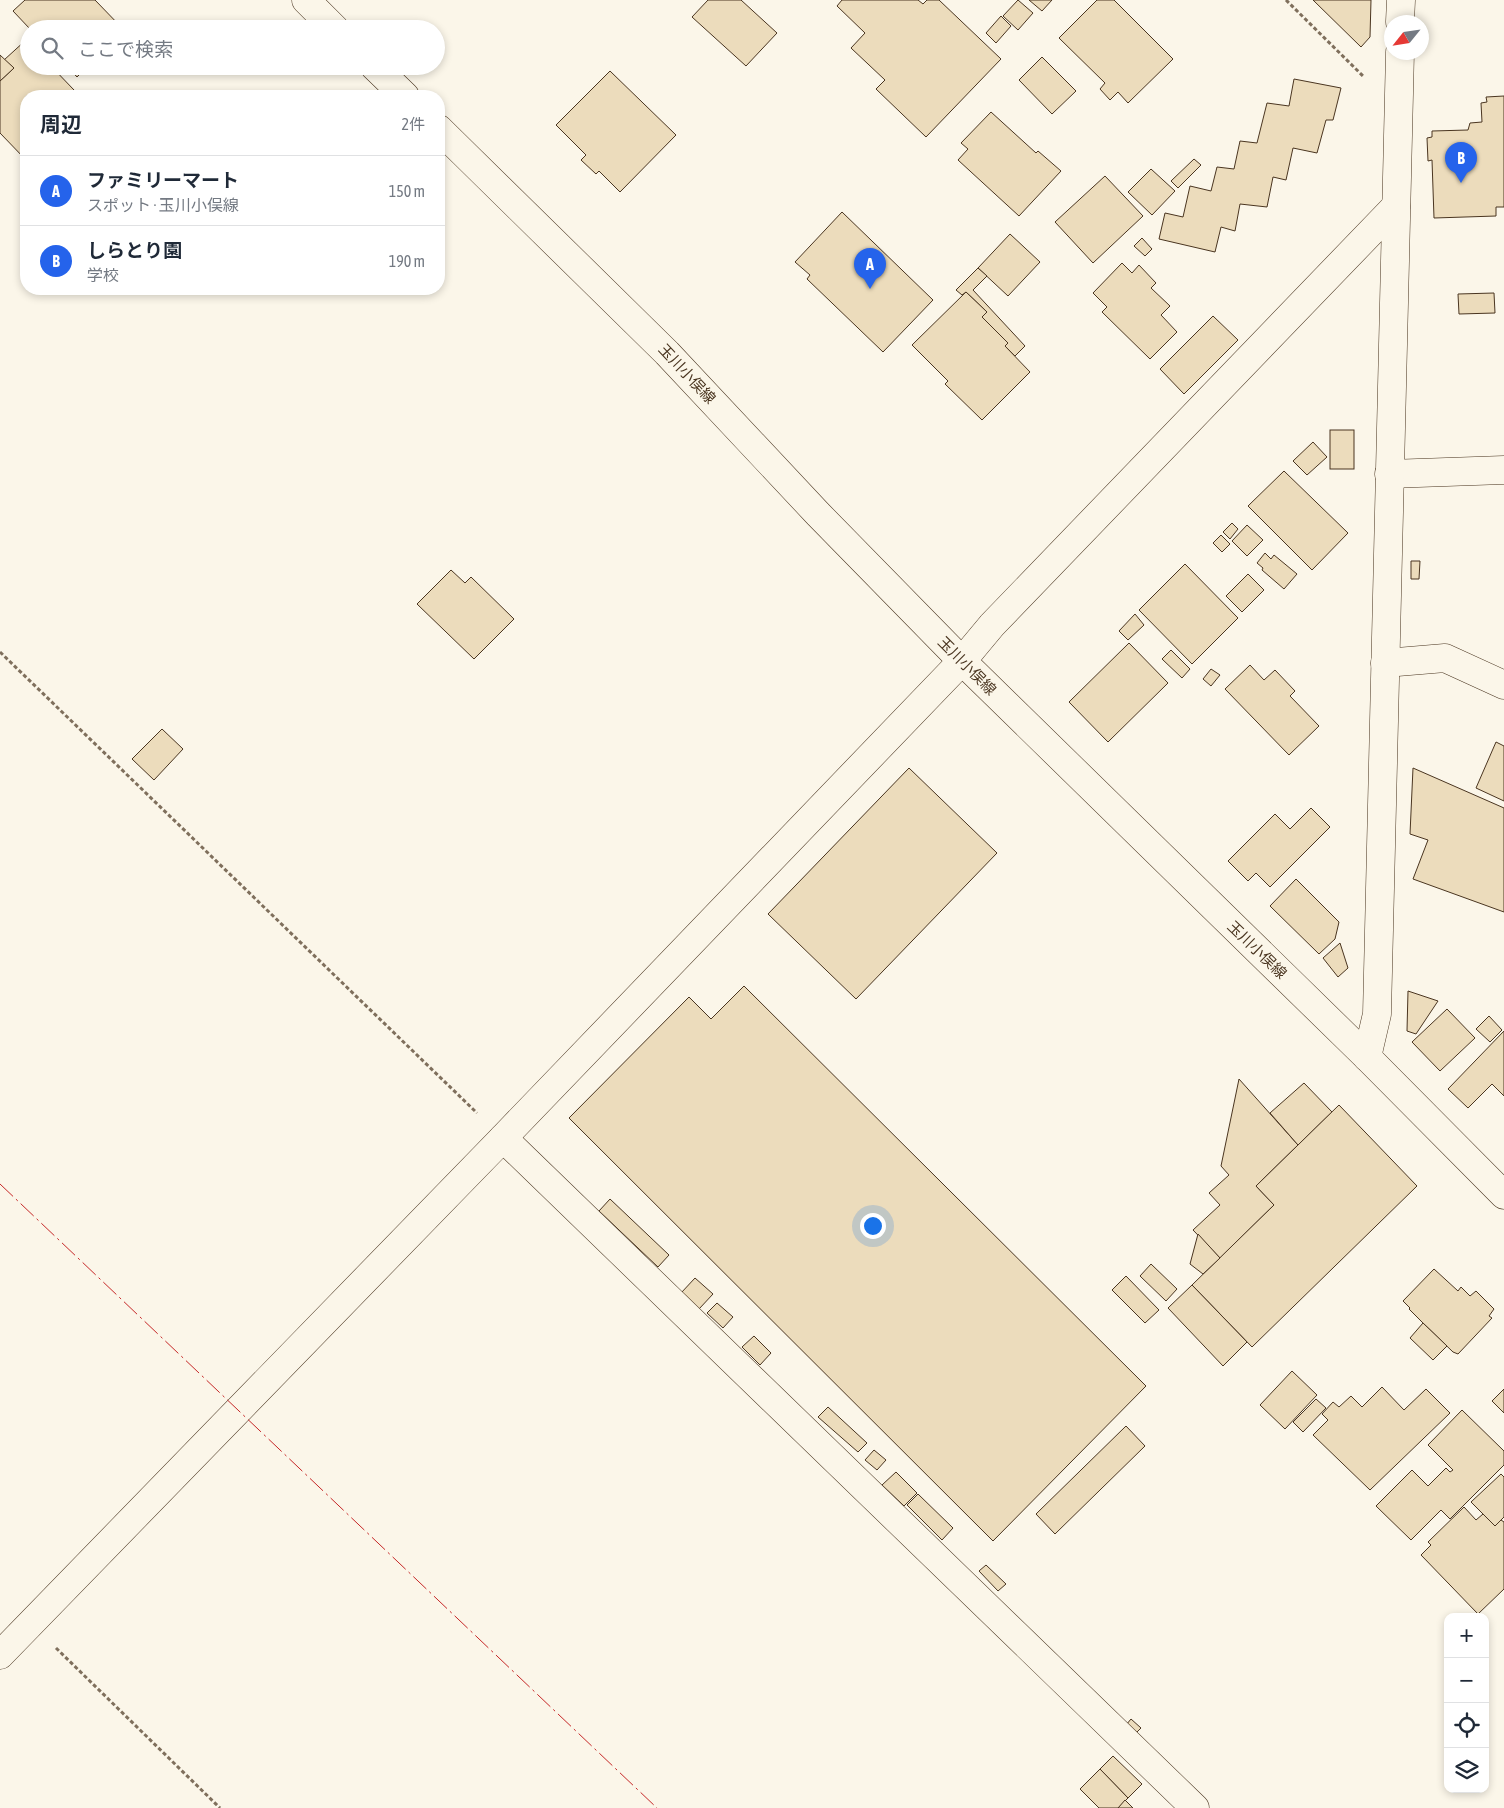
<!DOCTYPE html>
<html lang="ja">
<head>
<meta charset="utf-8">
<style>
  body { margin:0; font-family:"Asap Condensed","Noto Sans JP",sans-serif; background:#f6f6f7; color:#1f2937 }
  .controls { position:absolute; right:15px; bottom:15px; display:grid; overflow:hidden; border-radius:10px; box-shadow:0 2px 8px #0003 }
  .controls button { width:45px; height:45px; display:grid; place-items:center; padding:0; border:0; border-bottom:1px solid #e0e1e3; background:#fff; color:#1f2937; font:25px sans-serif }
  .compass { position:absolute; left:1384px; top:15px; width:45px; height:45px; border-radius:50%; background:#fff; box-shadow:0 2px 8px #0003; rotate:240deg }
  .you { position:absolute; left:872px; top:1225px; width:18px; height:18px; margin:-12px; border:4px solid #fff; border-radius:50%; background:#1a73e8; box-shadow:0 0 0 8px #1a73e833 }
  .badge { display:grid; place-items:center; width:32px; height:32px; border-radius:50%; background:#2563eb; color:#fff; font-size:16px; font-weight:700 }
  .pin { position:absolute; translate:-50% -41px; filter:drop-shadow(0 1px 2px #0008) }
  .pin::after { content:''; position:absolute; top:26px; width:18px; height:15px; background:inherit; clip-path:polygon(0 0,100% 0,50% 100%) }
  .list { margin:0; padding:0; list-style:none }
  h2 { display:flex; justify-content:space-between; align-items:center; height:65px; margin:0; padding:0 20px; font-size:21px }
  h2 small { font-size:16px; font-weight:400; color:#747a83 }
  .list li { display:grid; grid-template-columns:32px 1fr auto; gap:15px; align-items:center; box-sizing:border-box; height:70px; padding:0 20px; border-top:1px solid #e0e1e3 }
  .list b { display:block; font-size:19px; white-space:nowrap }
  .list p { margin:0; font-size:16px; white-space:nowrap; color:#747a83 }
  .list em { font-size:16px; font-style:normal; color:#747a83 }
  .icon { flex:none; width:28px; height:28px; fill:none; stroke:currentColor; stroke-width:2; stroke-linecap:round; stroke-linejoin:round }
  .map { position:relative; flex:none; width:1504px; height:1808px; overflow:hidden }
  .search { position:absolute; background:#fff; box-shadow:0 2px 8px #0003; left:20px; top:20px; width:425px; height:55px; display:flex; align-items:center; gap:12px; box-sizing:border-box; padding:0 18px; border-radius:28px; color:#747a83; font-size:19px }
  .panel { position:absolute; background:#fff; box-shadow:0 2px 8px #0003; left:20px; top:90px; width:425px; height:205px; border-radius:20px }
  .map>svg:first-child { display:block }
</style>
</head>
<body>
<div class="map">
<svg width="1504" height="1808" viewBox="0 0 1504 1808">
  <rect width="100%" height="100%" fill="#fbf6e9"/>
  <g fill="#ecdcbc" stroke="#4a3520">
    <path d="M25,0H95L123,29H30L13,11Z"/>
    <path d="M708,0H741L777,33L746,66L692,17Z"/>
    <path d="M842,0H918L923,4L927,0H939L1001,59L926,137L876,89L885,80L851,48L865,33L837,6Z"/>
    <path d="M1018,0L1033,13L1018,30L1003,16Z"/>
    <path d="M1029,0H1052L1042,11Z"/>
    <path d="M1097,0H1114L1173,59L1128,103L1118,92L1110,100L1100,89L1105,83L1059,38Z"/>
    <path d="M1313,0H1371L1370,37L1361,47Z"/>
    <path d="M1001,16L1011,26L996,43L986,33Z"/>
    <path d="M26,40L29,43V66H51L74,90L67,96H26V160L0,133V81L14,68L4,60Z"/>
    <path d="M0,55L14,68L0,81Z"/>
    <path d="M1042,57L1076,91L1052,114L1019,80Z"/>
    <path d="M67,66H88L77,77Z"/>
    <path d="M610,71L676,135L620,192L599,171L596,174L581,160L586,155L556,125Z"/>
    <path d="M1294,79L1341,88L1333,120H1326L1317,153L1293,148L1286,180L1273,177L1267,207L1240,204L1235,231L1221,227L1215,252L1159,239L1165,213L1183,217L1190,186L1211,191L1217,167L1234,169L1240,141L1257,143L1267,103L1289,106Z"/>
    <path d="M1504,96V207H1496V216L1434,218L1432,160L1428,161L1427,138L1432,137V131L1468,130L1470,123L1482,122L1481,103L1487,102L1486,97Z"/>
    <path d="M991,112L1036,153L1038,151L1061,171L1019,216L958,160L968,149L961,143Z"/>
    <path d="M1194,159L1201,165L1178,188L1171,181Z"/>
    <path d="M1151,169L1175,191L1152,215L1128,192Z"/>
    <path d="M1105,176L1143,216L1093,263L1055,222Z"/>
    <path d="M842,212L933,300L883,352L807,279L810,275L795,262Z"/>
    <path d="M1010,234L1040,262L1008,296L978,268Z"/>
    <path d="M1142,238L1152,249L1145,256L1134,246Z"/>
    <path d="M1122,263L1132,273L1139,265L1156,283L1151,288L1170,306L1161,315L1177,332L1150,359L1102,312L1107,307L1093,293Z"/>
    <path d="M978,268L987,276L973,290L1025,346L1015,356L1005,346L1008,343L982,317L987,312L966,292L962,295L956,290Z"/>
    <path d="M966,292L987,312L982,317L1008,343L1005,346L1030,372L982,420L945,384L948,381L912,345Z"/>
    <path d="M1494,293L1495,313L1459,314L1458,294Z"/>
    <path d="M1213,316L1238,340L1184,394L1160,369Z"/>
    <rect x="1330" y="430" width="24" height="39"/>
    <path d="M1313,442L1327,457L1307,475L1293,461Z"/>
    <path d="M1284,471L1348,533L1312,570L1248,506Z"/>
    <path d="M1232,523L1238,529L1230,539L1223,532Z"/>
    <path d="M1247,525L1263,540L1247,556L1232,541Z"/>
    <path d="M1221,535L1230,544L1222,552L1213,543Z"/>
    <path d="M1265,553L1271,559L1274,555L1297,574L1284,589L1262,570L1263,568L1257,563Z"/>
    <path d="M1411,561H1420L1419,579H1411Z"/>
    <path d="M1185,564L1238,618L1192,664L1139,610Z"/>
    <path d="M451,570L465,583L471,577L514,619L474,659L417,604Z"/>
    <path d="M1248,574L1264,590L1242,612L1226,596Z"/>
    <path d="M1135,614L1144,625L1128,640L1119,631Z"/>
    <path d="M1129,643L1168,683L1108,742L1069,702Z"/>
    <path d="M1171,650L1190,669L1182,678L1162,659Z"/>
    <path d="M1250,665L1264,680L1275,670L1295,691L1290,696L1319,726L1289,755L1225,689Z"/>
    <path d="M1211,669L1220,675L1211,686L1203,679Z"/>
    <path d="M162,729L183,749L154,780L132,759Z"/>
    <path d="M1496,742L1504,746V801L1476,788Z"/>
    <path d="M909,768L997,853L856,999L768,914Z"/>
    <path d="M1413,768L1504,808V912L1413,879L1428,840L1410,834Z"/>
    <path d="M1311,808L1330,827L1270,887L1256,873L1248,881L1228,861L1275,814L1290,829Z"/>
    <path d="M1296,879L1339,922L1335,939L1319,954L1270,906Z"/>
    <path d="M1340,943L1348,968L1338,977L1323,958Z"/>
    <path d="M744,986L1146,1386L993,1541L569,1118L689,997L711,1019Z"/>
    <path d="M1408,991L1438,1001L1416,1034L1407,1031Z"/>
    <path d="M1447,1009L1475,1038L1440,1071L1412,1042Z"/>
    <path d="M1489,1016L1502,1030L1490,1042L1476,1029Z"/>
    <path d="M1504,1031V1096L1492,1084L1468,1108L1448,1089Z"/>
    <path d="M1239,1079L1298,1145L1256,1186L1274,1205L1220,1258L1193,1230L1220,1205L1209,1193L1229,1175L1221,1166Z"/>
    <path d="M1304,1083L1332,1112L1298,1145L1270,1113Z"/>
    <path d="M1339,1105L1417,1186L1252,1347L1192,1285L1274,1205L1256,1186Z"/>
    <path d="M610,1199L669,1255L658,1267L599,1211Z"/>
    <path d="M1198,1234L1220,1258L1203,1274L1190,1264Z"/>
    <path d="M1151,1264L1177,1289L1166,1301L1140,1276Z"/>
    <path d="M1434,1269L1458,1291L1461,1287L1470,1296L1476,1291L1494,1309L1489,1316L1492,1318L1458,1354L1453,1352L1423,1323L1409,1309L1410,1308L1403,1301Z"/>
    <path d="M1126,1276L1159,1310L1145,1323L1112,1290Z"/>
    <path d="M695,1278L713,1294L699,1309L681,1293Z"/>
    <path d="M1192,1285L1247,1342L1223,1366L1168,1308Z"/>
    <path d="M717,1303L733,1317L723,1328L707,1313Z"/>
    <path d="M1423,1323L1447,1346L1433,1360L1410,1338Z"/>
    <path d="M754,1336L771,1353L760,1365L742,1347Z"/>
    <path d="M1292,1371L1317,1395L1285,1429L1260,1405Z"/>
    <path d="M1382,1387L1404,1410L1426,1389L1450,1413L1370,1490L1313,1435L1328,1420L1322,1414L1333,1402L1339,1407L1351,1396L1362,1407Z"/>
    <path d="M1504,1389V1413L1492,1401Z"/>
    <path d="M1316,1399L1326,1408L1303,1432L1293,1422Z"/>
    <path d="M828,1407L867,1443L858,1452L818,1417Z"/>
    <path d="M1462,1410L1504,1451V1465L1450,1519L1441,1510L1411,1540L1376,1506L1412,1470L1428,1486L1446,1468L1450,1472L1453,1470L1428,1445Z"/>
    <path d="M1126,1426L1145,1446L1055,1534L1036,1514Z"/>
    <path d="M874,1450L886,1460L877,1470L865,1460Z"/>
    <path d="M896,1472L917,1493L904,1506L882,1485Z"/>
    <path d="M1501,1474L1504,1477V1517L1495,1526L1471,1502Z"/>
    <path d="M918,1494L953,1528L942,1540L907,1505Z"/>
    <path d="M1464,1507L1476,1520L1483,1514L1495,1526L1501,1520L1504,1522V1589L1478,1614L1421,1555L1431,1545L1428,1542Z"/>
    <path d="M986,1565L1006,1584L998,1591L979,1571Z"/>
    <path d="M1131,1719L1141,1728L1135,1734L1126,1725Z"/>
    <path d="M1113,1756L1142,1784L1128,1798L1100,1769Z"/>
    <path d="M1100,1769L1128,1798L1118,1808H1099L1080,1789Z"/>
    <path d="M1125,1800L1133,1808H1118Z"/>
  </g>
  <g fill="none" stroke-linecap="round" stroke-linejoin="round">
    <g stroke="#4a3520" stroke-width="29">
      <g id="street">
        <path d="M1400,22L1401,0"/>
        <path d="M1389,474L1504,470"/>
        <path d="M962,661L992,625L1396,206"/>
        <path d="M1385,663L1445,658L1504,685"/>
        <path d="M1367,1057L1377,1014L1400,52"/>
        <path d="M503,1138L1195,1808"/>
      </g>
    </g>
    <g stroke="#4a3520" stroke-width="29">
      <g id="secondary">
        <path d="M306,0L335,29"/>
        <path d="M374,66L405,96"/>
        <path d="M439,129L667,353L818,514L962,661L1367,1057L1504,1195"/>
        <path d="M0,1655L503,1138L962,661"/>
      </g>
    </g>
    <g stroke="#7f6f5c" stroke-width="3" stroke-dasharray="4 2.5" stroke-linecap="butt">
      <path d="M1286,0L1364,77"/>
      <path d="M0,652L477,1113"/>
      <path d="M56,1648L220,1808"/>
    </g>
    <use href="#street" stroke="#fbf6e9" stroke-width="28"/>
    <use href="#secondary" stroke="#fbf6e9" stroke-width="28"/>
    <path stroke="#c62828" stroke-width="1" stroke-dasharray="18 4 2.5 4" stroke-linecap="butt" d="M0,1184L657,1808"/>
  </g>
  <g text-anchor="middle" stroke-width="4" stroke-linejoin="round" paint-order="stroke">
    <g font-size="15" fill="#4a3520" stroke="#fbf6e9">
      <text transform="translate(687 374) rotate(47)" y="5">玉川小俣線</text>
      <text transform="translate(967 666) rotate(45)" y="5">玉川小俣線</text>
      <text transform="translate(1257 950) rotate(44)" y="5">玉川小俣線</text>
    </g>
  </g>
</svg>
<div class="controls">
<button>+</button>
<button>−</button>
<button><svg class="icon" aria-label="locate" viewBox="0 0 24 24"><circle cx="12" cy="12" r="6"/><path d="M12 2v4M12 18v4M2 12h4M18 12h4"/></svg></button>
<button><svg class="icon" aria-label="layers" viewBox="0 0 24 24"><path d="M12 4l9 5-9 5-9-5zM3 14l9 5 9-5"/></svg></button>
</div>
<svg class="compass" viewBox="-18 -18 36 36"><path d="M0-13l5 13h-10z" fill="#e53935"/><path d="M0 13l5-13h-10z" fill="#747a83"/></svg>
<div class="you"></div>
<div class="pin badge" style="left:870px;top:289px">A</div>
<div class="pin badge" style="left:1461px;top:183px">B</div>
<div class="search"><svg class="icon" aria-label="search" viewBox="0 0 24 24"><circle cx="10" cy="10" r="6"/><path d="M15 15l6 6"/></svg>ここで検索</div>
<section class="panel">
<h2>周辺<small>2件</small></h2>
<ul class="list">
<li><span class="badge">A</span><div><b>ファミリーマート</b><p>スポット · 玉川小俣線</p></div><em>150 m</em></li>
<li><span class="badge">B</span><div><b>しらとり園</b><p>学校</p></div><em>190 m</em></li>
</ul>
</section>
</div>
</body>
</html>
